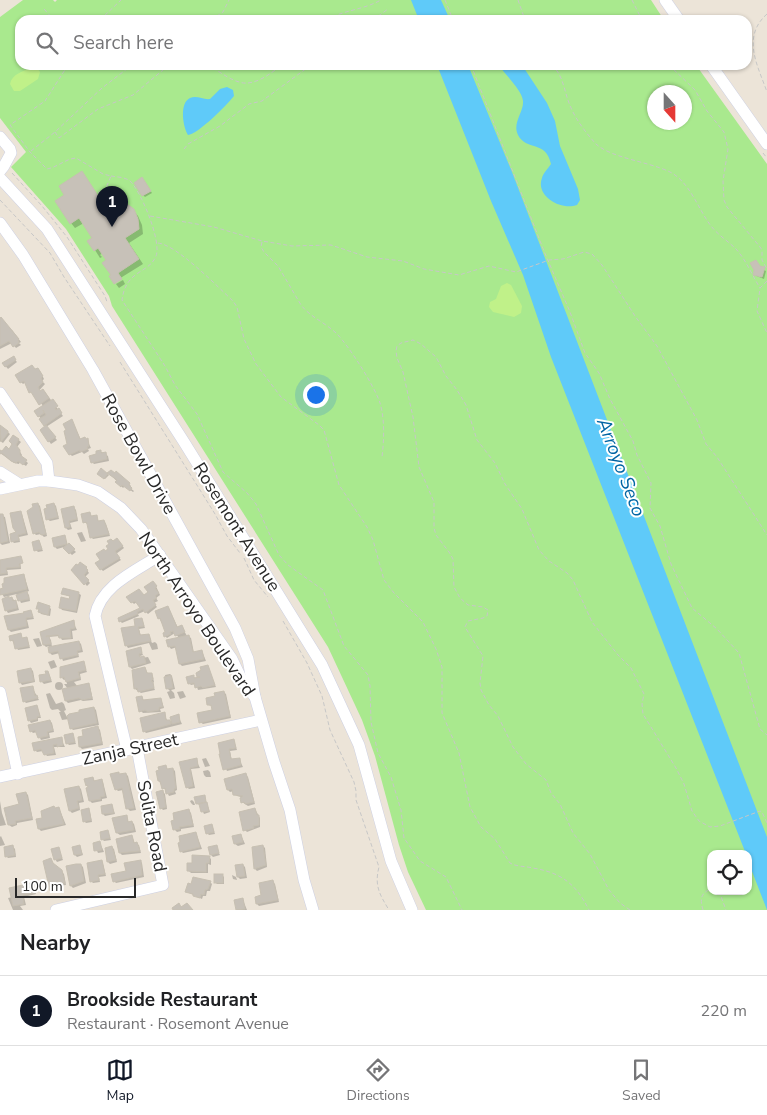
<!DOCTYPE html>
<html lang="en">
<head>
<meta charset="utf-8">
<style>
  body { margin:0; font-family:"Nunito Sans",sans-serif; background:#f6f6f6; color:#202124 }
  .controls { position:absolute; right:15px; bottom:15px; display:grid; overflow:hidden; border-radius:10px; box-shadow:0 1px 4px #0004 }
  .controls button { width:45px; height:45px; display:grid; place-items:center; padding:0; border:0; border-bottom:1px solid #e0e0e0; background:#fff; color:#202124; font:25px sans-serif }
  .compass { position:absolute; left:647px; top:85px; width:45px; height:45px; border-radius:50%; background:#fff; box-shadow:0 1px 4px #0004; rotate:159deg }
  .scale { position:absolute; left:15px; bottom:12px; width:121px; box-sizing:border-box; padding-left:5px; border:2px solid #282828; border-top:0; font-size:14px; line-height:18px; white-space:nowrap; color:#282828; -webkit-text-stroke:4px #fff; paint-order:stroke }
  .you { position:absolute; left:315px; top:394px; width:18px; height:18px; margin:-12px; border:4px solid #fff; border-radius:50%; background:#1a73e8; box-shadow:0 0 0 8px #1a73e833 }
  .badge { display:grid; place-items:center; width:32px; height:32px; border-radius:50%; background:#111827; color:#fff; font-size:16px; font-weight:700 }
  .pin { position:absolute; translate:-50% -41px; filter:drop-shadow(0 1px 2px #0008) }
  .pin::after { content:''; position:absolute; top:26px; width:18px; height:15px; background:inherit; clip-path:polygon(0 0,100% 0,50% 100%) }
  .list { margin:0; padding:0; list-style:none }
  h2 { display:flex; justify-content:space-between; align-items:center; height:65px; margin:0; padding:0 20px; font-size:21px }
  h2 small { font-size:16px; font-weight:400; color:#757577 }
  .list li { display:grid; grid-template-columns:32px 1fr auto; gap:15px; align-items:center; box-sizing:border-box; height:70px; padding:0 20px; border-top:1px solid #e0e0e0 }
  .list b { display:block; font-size:19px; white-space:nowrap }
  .list p { margin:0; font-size:16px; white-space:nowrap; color:#757577 }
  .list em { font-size:16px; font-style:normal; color:#757577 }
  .icon { flex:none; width:28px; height:28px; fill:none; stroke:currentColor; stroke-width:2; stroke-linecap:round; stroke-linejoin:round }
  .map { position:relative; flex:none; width:767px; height:910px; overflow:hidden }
  .search { position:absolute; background:#fff; box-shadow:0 1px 4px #0004; left:15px; right:15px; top:15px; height:55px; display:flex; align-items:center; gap:12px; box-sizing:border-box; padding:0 18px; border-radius:15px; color:#757577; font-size:19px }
  .sheet { height:135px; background:#fff }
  nav { display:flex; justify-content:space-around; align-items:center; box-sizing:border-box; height:70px; border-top:1px solid #e0e0e0; background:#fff; font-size:14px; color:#757577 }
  nav a { display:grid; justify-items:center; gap:2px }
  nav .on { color:#111827 }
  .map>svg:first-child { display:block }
</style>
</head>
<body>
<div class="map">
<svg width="767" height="910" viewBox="0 0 767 910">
  <rect width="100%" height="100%" fill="#ece4d8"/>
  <path fill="#a9e98e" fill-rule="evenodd" d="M23,0H53L55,2L57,0H651L664,20H20V65H696L767,164V910H426L408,872L399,845L375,756L362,720L328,647L112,306L109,296L66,229L11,167L26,152L0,118V17ZM654,92H684V122H654ZM711,854H748V891H711Z"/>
  <g fill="#c0f189">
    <path d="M32,68L38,69L40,72L38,79L20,91H14L10,84C12,74 23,71 32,68Z"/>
    <path d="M507,283L511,285L522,306L521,313L514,317L493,312L489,307L490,302L496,299L501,286Z"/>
  </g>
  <g fill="#5fcaf9">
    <path d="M411,0H441L450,20H419Z"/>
    <path d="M437,65H468L512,172L767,837V910L748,861V854H746L551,357L523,275L491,201Z"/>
    <path d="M499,65H522L547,103L555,121L560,146L578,189L580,200L577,205C561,211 535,196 542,178C543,173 548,169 551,164C546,140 526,151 518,135C512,123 524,112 523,101C522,90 505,75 499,65Z"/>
    <path d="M227,87L233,90L234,96C226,106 198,134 188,135C183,127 179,103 190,98C197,95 203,100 210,99L220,89Z"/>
  </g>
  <g fill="#0003">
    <path d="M82,173L109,212L133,210L138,216L142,225L143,234L129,243L143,264L114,282L108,261L103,253L100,255L102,257L100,258L95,250L89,241L94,238L84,223L75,228L71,223L66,195Z"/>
    <path d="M144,181L152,193L145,197L143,195Z"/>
    <path d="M760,268L766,271L764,279L754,275Z"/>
    <path d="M123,280L125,284L119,288L116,284Z"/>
    <path d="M0,319L9,329L12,330L21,342L19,343L21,345L16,348L12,343L0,349Z"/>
    <path d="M15,360L17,362L8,369L3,363Z"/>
    <path d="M36,371H40L44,379L42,381L45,384L36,394L45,392L63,416L46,427L57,440L51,444L41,430L46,427L39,416L43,406L34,393L30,392L26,382L23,384L21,382Z"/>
    <path d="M72,421L81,440H87L91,448L88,449L89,451L84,454L82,452L72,456L70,454L68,445Z"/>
    <path d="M0,426L10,434L3,443L0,441Z"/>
    <path d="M14,436L21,442L17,447L22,455L21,457L28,463L26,466L20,462L19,464L14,463L0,453V451L2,452L9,450L14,444Z"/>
    <path d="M100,451L108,456L109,461L94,464L92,462Z"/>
    <path d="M101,470L108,475L111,472L129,484L131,486L130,488L134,491L133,492L125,486L123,488L110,474L105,479L98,474Z"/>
    <path d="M38,504L40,506L47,536L44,537L41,534L36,535L34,533Z"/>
    <path d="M54,504L56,506L59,519L50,521L47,519Z"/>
    <path d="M74,508L76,510L78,521L70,523L72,529L68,530L66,528L62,510Z"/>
    <path d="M20,512L22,514L28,535L19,537L20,542L14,543L12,541L18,533Z"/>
    <path d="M90,514L92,517H96L99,522L104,521L106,524L110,536L93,539L91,537L88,524L84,522Z"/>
    <path d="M0,515L5,517L10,543L2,545L0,543Z"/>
    <path d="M82,532L86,541L81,542L77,533Z"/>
    <path d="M64,536L68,546L69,545L76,552L72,555L65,548L68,546L57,549L55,547Z"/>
    <path d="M119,541L124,548L116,554L121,560L103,571L101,569L102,560L105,552L110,549L113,542Z"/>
    <path d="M39,542L43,551L38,552L36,550Z"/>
    <path d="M20,558L21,569L7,570L8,575L0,576V562Z"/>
    <path d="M83,564L89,573L85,577L90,583L87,586L73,570Z"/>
    <path d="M23,575L25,578L29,591L26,592L29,595L30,601L21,603L17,594L4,597L2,594L0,590Z"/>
    <path d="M155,584L160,595L156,598L158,601L154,603L157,607L148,614L145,611L138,614L139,616L122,623L120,621L141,609L137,602L134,604L132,602L150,592Z"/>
    <path d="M78,593L81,595L77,613L62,610L60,607L70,600L71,597L63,594Z"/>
    <path d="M12,598L17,603L19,610L8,613L6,610Z"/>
    <path d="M49,607L51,609L50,616L41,614L38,608Z"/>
    <path d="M168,607L178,628L182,627L187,636L191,638L194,653L202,651L206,661L182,666L180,664L177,647L171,649L169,646L179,638L175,633L167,638L165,636L167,632L159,618Z"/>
    <path d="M31,611L34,619L27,620L29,628L11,632L9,630Z"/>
    <path d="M142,619L145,628L139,629L141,636H149L152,643L155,642L157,644L158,649L152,650L149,643L128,648L126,645Z"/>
    <path d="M73,622L77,630L72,631L73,639L62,640L60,636L48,637L51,640L52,647L79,642L81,644L83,652L78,653L79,657L63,661L60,653L52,655L50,653L49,646L46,647L44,645L41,632Z"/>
    <path d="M10,637L22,644L27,638L30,648L18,650Z"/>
    <path d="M39,638L42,646L37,647L33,639Z"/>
    <path d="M140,648L143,655L140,656L141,658L148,657L151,663L132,669L130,667Z"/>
    <path d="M54,660L57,667L51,669L48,662Z"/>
    <path d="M83,663L87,672L80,674L81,680L74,682L78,687L88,684L90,687L93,700L83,701L81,700L68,703L66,701L68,689L64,684H67L66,679L64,680L62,678Z"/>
    <path d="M207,666L216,687L198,690L196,684L191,685L189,683L193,677L199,679L197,673Z"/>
    <path d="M145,668L148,674L153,677L154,682L152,683L155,690L141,693L135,689Z"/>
    <path d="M31,669L33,671L35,682L22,685L20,682Z"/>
    <path d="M48,672L52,682L44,684L42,682Z"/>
    <path d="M170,674L172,676L175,689L171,690L174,693L175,698L170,699L167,692L170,691L167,688L165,675Z"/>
    <circle cx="59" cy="686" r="4"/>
    <path d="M32,687L39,700L26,703L24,701Z"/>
    <path d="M183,691L186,697L180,699L177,692Z"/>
    <path d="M223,692L226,694L231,718L203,724L200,722L213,711L212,706L208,705L216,697Z"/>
    <path d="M50,693L56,704L62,702L64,704L66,710L64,711L67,717L94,708L96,710L99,725L73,730L71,728L69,719L62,720L59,712H61L58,709L52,710L50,708L46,694Z"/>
    <path d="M142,697L144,701L161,699L164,708L160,709L161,712L143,713L141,711Z"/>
    <path d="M37,706L41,718H38V721L31,723L29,720Z"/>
    <path d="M164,714L168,722L172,721L178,716L182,724L146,733L144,731Z"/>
    <path d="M50,721L52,723L54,732L49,733L50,738L41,740L37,732L33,733L31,731Z"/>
    <path d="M98,728L100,730L103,745L82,749L80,747L79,738L85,737Z"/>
    <path d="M72,734L76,744L69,745L67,743Z"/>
    <path d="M61,739L65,747H54L56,755L47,756L43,751L37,752L35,750Z"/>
    <path d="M234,741L237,750L230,751L232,761L239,759L243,767L227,771L220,755Z"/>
    <path d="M206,758L210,766L205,767L202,759Z"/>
    <path d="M196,760L200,768L191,769L195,788L189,789L187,787L180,763Z"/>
    <path d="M166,767L168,770L173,769L175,771L177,790L175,791L176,794L169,796L166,790L163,788L159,781Z"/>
    <path d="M208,770L210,772L211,777H206L204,775L203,771Z"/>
    <path d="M118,773L120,775L126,774L128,776L136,810L130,811L128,809L123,790L118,791L116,789Z"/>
    <path d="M246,775L248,777L255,804L248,806L242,802L241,797L237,796L234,791L230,792L228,790Z"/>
    <path d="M93,778L95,782L101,780L103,782L107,798L102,799V801L92,803L90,801V788L87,785Z"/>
    <path d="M79,787L81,789L84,802L79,803L80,810L72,813L70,811L65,790Z"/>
    <path d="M163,792L165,794L167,809L163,810L161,808Z"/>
    <path d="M26,793L28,795L33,820L17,823V825L12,827L9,825Z"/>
    <path d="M204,796L210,812L204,814L200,805L197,804Z"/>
    <path d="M192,800L194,802L195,805H193L191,803L190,801Z"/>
    <path d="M0,801L2,813L6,825L0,826Z"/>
    <path d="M112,806L115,814L105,816L103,814Z"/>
    <path d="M59,808L66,825L41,831L39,829L44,819Z"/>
    <path d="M255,809L260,818V827L247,832L245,830Z"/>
    <path d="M88,810L90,812L92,822L86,823L84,821Z"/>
    <path d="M189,811L191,813L194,827L181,829V831L177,832L175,830Z"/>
    <path d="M126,816L129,823L132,822L134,824L136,832L120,835L117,833Z"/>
    <path d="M212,825L215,834L209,835L207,833Z"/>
    <path d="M108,832L111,840L104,841L102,839Z"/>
    <path d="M196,833L202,849L183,853L181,851Z"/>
    <path d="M241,835L245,844L238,846L235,844Z"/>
    <path d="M1,836L5,845L0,846V837Z"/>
    <path d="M132,836L135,844L139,845L141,853L122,855L120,853Z"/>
    <path d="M100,843L104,852L98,853L94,844Z"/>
    <path d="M263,846L265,848L267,867L257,871L255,869Z"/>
    <path d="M13,847L15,849L16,857L8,858L6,856Z"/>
    <path d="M80,847L83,855L77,857L75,855Z"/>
    <path d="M111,847L114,849L117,862L110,864L108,862Z"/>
    <path d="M216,847L220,855L213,857L211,855Z"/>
    <path d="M58,848L63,860L57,862L55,859Z"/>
    <path d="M209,857L211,859V865L208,864V873H191L189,871L194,864Z"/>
    <path d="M101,861L103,864L106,876L99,877L100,882L93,883L91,881Z"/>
    <path d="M140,861L142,863L144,877L116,883L114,881Z"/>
    <path d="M52,862L54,866L64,874L66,885L58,886L59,891L53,893L51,891Z"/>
    <path d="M81,865L83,867L86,883L73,888L71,886L67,867Z"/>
    <path d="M243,865L245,867L247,878L240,879L238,877Z"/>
    <path d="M222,875L224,877V884H217L215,882Z"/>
    <path d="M232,875L236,877L237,880L233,879Z"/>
    <path d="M210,882L212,884L210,891H207L206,896H203L202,899L187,892Z"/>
    <path d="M273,882L275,884L279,902L259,906L257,904Z"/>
    <path d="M32,884L36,894L24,897L26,905L20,906L23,910H13L8,898L13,897Z"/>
    <path d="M243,900L247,910H237L235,901Z"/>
  </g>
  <g fill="#c7c1b8" stroke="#c7c0b2">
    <path d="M82,171L108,211L124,202L134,209L138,219L139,229L125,238L139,259L118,273L122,279L114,284L109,276L111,275L102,263L106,260L98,248L94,251L87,241L92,238L79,218L70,224L55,201L64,195L59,186Z"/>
    <path d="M142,177L151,191L142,196L134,183Z"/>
    <path d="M756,260L760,266L765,267L762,277L753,275L754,270L750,263Z"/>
    <path d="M1,317L19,339L18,340L19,343L13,347L9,341L0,346V318Z"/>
    <path d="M14,356L16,360L5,367L2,363Z"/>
    <path d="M32,365L35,369L38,368L43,376L41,378L43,382L38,387L40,391L43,389L49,398L39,405L31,392L29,393L24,381L20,383L15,375Z"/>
    <path d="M53,399L58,406L55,408L56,410L59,408L62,413L44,426L39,419L46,415L43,410L44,413L38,417L34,411Z"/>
    <path d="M72,419L80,439L85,437L86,439L88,438L89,446L87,447L88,449L80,452V450L69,455L63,446L67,444L64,431L66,430L63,424Z"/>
    <path d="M0,425L8,431V433L1,442Z"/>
    <path d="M46,425L56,437L48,442L40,430Z"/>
    <path d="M13,435L19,439L16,445L20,450V455L27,460L23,465L18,461L16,463L11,461L2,453L0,454V450L2,451L6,446L9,449L12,444L9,441Z"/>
    <path d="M101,450V453L106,452L107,459L91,463L89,456L96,454V451Z"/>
    <path d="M101,468L108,474L104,479L97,474Z"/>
    <path d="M111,470L115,473L116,471L130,483L129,485L132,488L130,491L122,485L121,487L115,482L117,480L107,473Z"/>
    <path d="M38,503L46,534L41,535L39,532L33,534L27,511L33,507L32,504Z"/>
    <path d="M54,503L58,517L46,520L44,509L47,508L46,505Z"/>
    <path d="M74,506L77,519L69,521L70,527L65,528L61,509Z"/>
    <path d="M21,511L26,533L18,535L19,540L11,542L10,534L16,532L13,528L10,513Z"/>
    <path d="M90,512L91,516L97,515L98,521L104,520L109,534L90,538L87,524L86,522L83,523L81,514Z"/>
    <path d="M0,514H3L8,541L0,543Z"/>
    <path d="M65,535L67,544L54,547L52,538Z"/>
    <path d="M117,538L123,546L115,551L120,558L100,570L95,563L100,560L96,554L104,549L105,551L108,549L106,546L109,544L107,541L111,539L113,541Z"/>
    <path d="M39,540L42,549L34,551L32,542Z"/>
    <path d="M69,543L75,549L69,554L63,548Z"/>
    <path d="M21,556L23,563L19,564L20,567L6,568L7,573L0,574V560Z"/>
    <path d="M80,562L87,567L86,568L88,570L84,575L89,580L84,585L71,570L76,564L78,565Z"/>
    <path d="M24,574L27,589L0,595V589L3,588L2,584L4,583V578Z"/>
    <path d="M153,581L157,586L155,588L159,593L155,596L157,598L153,600L156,605L145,613L143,609L137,612L138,614L119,622L118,618L140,608L135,601L131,603L126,597L139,589L144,595L148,592L144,587Z"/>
    <path d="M63,588L79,592L76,611L59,608L61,597L69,599L70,596L61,594Z"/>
    <path d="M27,591L29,599L18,601L16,595Z"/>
    <path d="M9,596V598L12,597L13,601L16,600L17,608L5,611L2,599Z"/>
    <path d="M38,602L50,606L48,615L38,612L39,609H36Z"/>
    <path d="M168,606L177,627L182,625L185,632L175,636L173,631L170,632L171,634L164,637L163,633L165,632L160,618L158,619L155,611Z"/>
    <path d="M31,610L33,617L26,618L27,626L8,630L4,616L24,613L23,612Z"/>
    <path d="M142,618L144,626L138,627L140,635L149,634L151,641L125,646L121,628L135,626L134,619Z"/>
    <path d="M74,620L75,628L70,629L71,638H59L58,635L46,636V637L49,636L51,644L43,645L40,632Z"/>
    <path d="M21,633L22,638L27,637L29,646L15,649L13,640L10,641L9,636Z"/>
    <path d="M189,635L193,652L202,650L204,659L179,664L175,646L168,647L166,640Z"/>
    <path d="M79,641L81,650L77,651L78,655L60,659L58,651L49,653L48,647Z"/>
    <path d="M141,647L142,653L139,654V655L140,657L144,656L146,663L129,667L126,651Z"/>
    <path d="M84,661L86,670L78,672L80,678L66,682L64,677L60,678V667Z"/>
    <path d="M208,665L215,685L203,688L201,686L195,688L194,683L188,684L186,677L194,675V678L200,677H197L196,673L201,670L200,667Z"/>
    <path d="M145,667L147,673H152L153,679L151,681L153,682L154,688L138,692L137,688L134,689L132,670Z"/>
    <path d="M31,668L34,681L19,683L17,671Z"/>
    <path d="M45,671H48L51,680L40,682L39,675L46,674Z"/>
    <path d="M171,675L173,688L166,689L164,677Z"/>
    <path d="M89,683L92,698L82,700L79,698L65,701L62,689Z"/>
    <path d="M33,686L35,696L37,695L38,698L23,702L20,688Z"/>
    <path d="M224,691L230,716L199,723L197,713L212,710L211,705H207L206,698L215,696L214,693Z"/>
    <path d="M142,696L143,700L161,698L163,707H159V710L148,712L145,710L139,712L136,697Z"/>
    <path d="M37,705L40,716L37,717V719L28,721L25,708Z"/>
    <path d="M94,707L97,723L70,729L67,716L69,714L79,712V710Z"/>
    <path d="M165,712L166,720H170L171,724L143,732L140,718Z"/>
    <path d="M179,714L180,722L172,724L170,717Z"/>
    <path d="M50,720L53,730L47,732L48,736L38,738L35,730L30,732L28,725Z"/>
    <path d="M98,726L102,743L79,747L78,737L83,736L82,730Z"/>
    <path d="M73,733L75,742L66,744L64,735Z"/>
    <path d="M62,737L63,745L57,747V744L53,745L54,753L44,755L41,749L34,751L32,743Z"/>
    <path d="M234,739L236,748L229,749L231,759L240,758L241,765L223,770L219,754H220L218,743Z"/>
    <path d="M197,758L198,766L190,768L193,786L186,788L179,762Z"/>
    <path d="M166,765L167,769L173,768L176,788L174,789V792L166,794L165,788L162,789L160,781H158L156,771L159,770L158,767Z"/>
    <path d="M119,772V774L126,773L134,808L126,809L122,788L115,790L110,774Z"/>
    <path d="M246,773L254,802L245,804L244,802L241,803L240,798L243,796L233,795L232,789L227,790L224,779Z"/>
    <path d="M93,777L94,781L102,779L105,796L100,797L101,799L89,801L86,788L88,787L87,785L86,786L84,779Z"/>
    <path d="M79,786L82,800L77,801L79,808L69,811L64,789Z"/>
    <path d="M163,790L166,807L160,809L156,792Z"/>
    <path d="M26,792L32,818L15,821L16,824L8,825L4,808L19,804L16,794Z"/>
    <path d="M205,795L206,802L196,804L194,797Z"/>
    <path d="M207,802L209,811L201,812L199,804Z"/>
    <path d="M112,804L114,813L102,814L101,806Z"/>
    <path d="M54,806L55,808L59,807L64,824L38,829L36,819L42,818L41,811Z"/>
    <path d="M89,808L91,820L83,822L81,810Z"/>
    <path d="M255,808L257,815H259V825L253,826L254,828L243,831L239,812Z"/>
    <path d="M189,809L193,825L179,827L180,829L173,830L171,821L174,820L173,813Z"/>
    <path d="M127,815L128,822L132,821L134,830L116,833L112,818Z"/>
    <path d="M212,824L214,832L206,834L204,826Z"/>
    <path d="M108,830L110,838L101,840L100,832Z"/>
    <path d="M196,832L200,847L180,852L178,843L180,842L179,836Z"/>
    <path d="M241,834L243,842L234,844L232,836Z"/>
    <path d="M132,835L134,843L137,842L140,851L119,853L116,839Z"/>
    <path d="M100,841L102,850L94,851L93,843Z"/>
    <path d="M13,845L15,855L5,857L4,847Z"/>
    <path d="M80,845L82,854L74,855L72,847Z"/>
    <path d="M217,845L219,853L210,855L208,847Z"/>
    <path d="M263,845L266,865L254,869L252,847Z"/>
    <path d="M112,846L116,860L107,862L105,848Z"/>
    <path d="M59,847L62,858L54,860L51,849Z"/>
    <path d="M192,855L210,856L209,863H206V872L187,871V863H192Z"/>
    <path d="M51,858L53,863L62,870L65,883L57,884L58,889L50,891L43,861Z"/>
    <path d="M102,860L105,874L98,875L99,880L90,882L87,863Z"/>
    <path d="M141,860L142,875L113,882L111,874L126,871L124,863Z"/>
    <path d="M76,864H81L84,881L70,886L66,866Z"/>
    <path d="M243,864L245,876L237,877L235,865Z"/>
    <rect x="214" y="874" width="9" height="9"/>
    <path d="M193,877L211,881L208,889L205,890L204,895L201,894L200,898L193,896V894L185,892L188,883L191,884Z"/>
    <path d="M273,880L278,900L256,904L255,897L261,895L259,883Z"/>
    <path d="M32,883L35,893L23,895L24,904L13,906L9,888Z"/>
    <path d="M243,898L245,909L236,910L234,900Z"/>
    <path d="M179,903L181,907L187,903L193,910H173L172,908Z"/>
  </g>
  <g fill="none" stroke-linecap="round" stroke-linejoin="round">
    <g stroke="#cdd0e3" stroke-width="12">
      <g id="minor">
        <path d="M665,0L679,20"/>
        <path d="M711,65L767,144"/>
        <path d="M0,137L10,149L11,153L4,166L0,171"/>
        <path d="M0,178L47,229L184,442L322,665L359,745L391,861L412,910"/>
        <path d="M0,223L23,255L93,370L235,628L248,659L255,697"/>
        <path d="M0,393L47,463L49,481"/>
        <path d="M0,472L19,484"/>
        <path d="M0,489L38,481H49L78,485L98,492L121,508L141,529L232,659L243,682L255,697L274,762L290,810L304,880L313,910"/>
        <path d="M0,692L18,774"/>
        <path d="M127,750L95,616C101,585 136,571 160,555"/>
        <path d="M0,777L261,720"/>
        <path d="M56,910L163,885L137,748"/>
      </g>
    </g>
    <g stroke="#c7c7c7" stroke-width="1" stroke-dasharray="4 2.5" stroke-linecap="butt">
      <path d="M445,0L453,20"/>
      <path d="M518,0L525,20"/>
      <path d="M632,0L642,20"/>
      <path d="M44,9L54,20"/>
      <path d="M767,14C741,37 758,66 767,92"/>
      <path d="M100,20L121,0"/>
      <path d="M211,20L223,12L229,0"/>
      <path d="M327,20C343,10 363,10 381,0"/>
      <path d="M373,20L388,9"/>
      <path d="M68,65L45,101L10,125L30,152L47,169C58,167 65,159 76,158L103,174L111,176L106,188L98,193"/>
      <path d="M207,65C218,70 228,79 239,82C253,87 271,74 281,65"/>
      <path d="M471,65L544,251L570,312L585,353L599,373L610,399L633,441L637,455L651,483L650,508L660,526L671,564L692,608L717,629L739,653L760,729L767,735"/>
      <path d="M552,65C563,75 564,90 569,103C574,117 585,132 596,144C611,158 650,162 670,172C690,182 698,209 711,226C718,235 728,241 736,249C746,260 752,275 760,288"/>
      <path d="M669,65L695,90L707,111L724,132L728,149L723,181L724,200L727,207L760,247L762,250V260L767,269"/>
      <path d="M55,132L59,138L98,109L133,95L169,65"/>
      <path d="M184,149L188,144L220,126L249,104L262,101L311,65"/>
      <path d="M31,151L55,132L102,88L132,65"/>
      <path d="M763,153L767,158"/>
      <path d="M12,173L42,206L67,237L105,296L107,302"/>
      <path d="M111,176C117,177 125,177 130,181C141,191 162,242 156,256C149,274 126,269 122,300L165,366L175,385L197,414L223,472L247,493L256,504L279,555L288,565L323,590L344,646L368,675L370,686L371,722L378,753L391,777L401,810L404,838L420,861L446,877L462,910"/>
      <path d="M0,200L50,253L64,277L110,346"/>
      <path d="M150,216L214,227L262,241L292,246L331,245L367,257L403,261L424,269L459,275L489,266L516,272L549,260L563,259L584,252L592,254L602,265L635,316L657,346L697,420L706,444L717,457L767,535"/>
      <path d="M262,242L261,247L264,252L278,266L301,305C310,317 326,323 337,334C349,346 375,387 380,403C385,420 384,440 382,457"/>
      <path d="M158,243C177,245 218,287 233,301L237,307L244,339L256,364L281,397L319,425L324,430L339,485L367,527L373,540L384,580L394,593L423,622L436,649L442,667V713L459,753L470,807L481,827L495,839L510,863C517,867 525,866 533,868C562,873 576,884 589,910"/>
      <path d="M767,281L760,288L757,311L767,333"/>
      <path d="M120,362L215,514L227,536L240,553"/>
      <path d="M244,558L254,580L268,597"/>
      <path d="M283,621L307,663L322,696L330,730L354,782L356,791V800L379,867C374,886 380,895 389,910"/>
      <path d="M719,891L726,910"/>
      <path d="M630,910L620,903L609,890L590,854L573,833L560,804L551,793L546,780L526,764L513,747L498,716L489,705L481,690L480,683L483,656L465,627L468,621L483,618L487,616L488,610L483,607L468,605L460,598L454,587L453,559L449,552L436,535L434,528V502L419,467L413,417L403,372L397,358L396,351L397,346L401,343L413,340L421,344L436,357L446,376L457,390L466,405L477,440L495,463L505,484L522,509L539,550L549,561L567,573L573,580L592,622L618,655L631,668L644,694L642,704L643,714L676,768L684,784L692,811L699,821L710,827L720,826L760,811L762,812L767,823"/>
      <path d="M703,910C700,900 700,893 711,889"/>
    </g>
    <use href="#minor" stroke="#fff" stroke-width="11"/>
  </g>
  <g text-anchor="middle" stroke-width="4" stroke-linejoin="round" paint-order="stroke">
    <g font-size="18" fill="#282828" stroke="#fff">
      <text transform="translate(139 454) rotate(61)" y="6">Rose Bowl Drive</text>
      <text transform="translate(237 527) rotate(58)" y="6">Rosemont Avenue</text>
      <text transform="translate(197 614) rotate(56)" y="6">North Arroyo Boulevard</text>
      <text transform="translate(130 749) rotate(-12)" y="6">Zanja Street</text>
      <text transform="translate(152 826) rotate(79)" y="6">Solita Road</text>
    </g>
    <g font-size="19" font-style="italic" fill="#0164a3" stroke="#fff">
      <text transform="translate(622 467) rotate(69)" y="7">Arroyo Seco</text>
    </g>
  </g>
</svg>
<div class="controls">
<button><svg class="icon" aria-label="locate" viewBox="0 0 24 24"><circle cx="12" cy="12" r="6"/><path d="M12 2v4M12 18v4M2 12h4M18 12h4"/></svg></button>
</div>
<svg class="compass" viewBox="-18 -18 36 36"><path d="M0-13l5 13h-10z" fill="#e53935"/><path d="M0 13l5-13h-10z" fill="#757577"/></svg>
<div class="scale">100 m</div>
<div class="you"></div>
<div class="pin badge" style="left:112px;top:227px">1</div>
<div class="search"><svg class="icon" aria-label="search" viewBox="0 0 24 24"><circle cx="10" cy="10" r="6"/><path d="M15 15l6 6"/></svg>Search here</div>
</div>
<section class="sheet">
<h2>Nearby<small></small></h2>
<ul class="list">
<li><span class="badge">1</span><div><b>Brookside Restaurant</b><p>Restaurant · Rosemont Avenue</p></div><em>220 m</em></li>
</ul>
</section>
<nav>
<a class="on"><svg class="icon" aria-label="map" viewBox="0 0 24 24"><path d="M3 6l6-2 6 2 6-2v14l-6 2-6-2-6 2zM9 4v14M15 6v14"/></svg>Map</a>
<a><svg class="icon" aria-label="directions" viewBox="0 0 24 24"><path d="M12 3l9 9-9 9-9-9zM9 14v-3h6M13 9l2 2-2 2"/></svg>Directions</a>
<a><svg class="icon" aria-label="saved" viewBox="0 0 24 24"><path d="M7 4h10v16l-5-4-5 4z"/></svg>Saved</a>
</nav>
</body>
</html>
